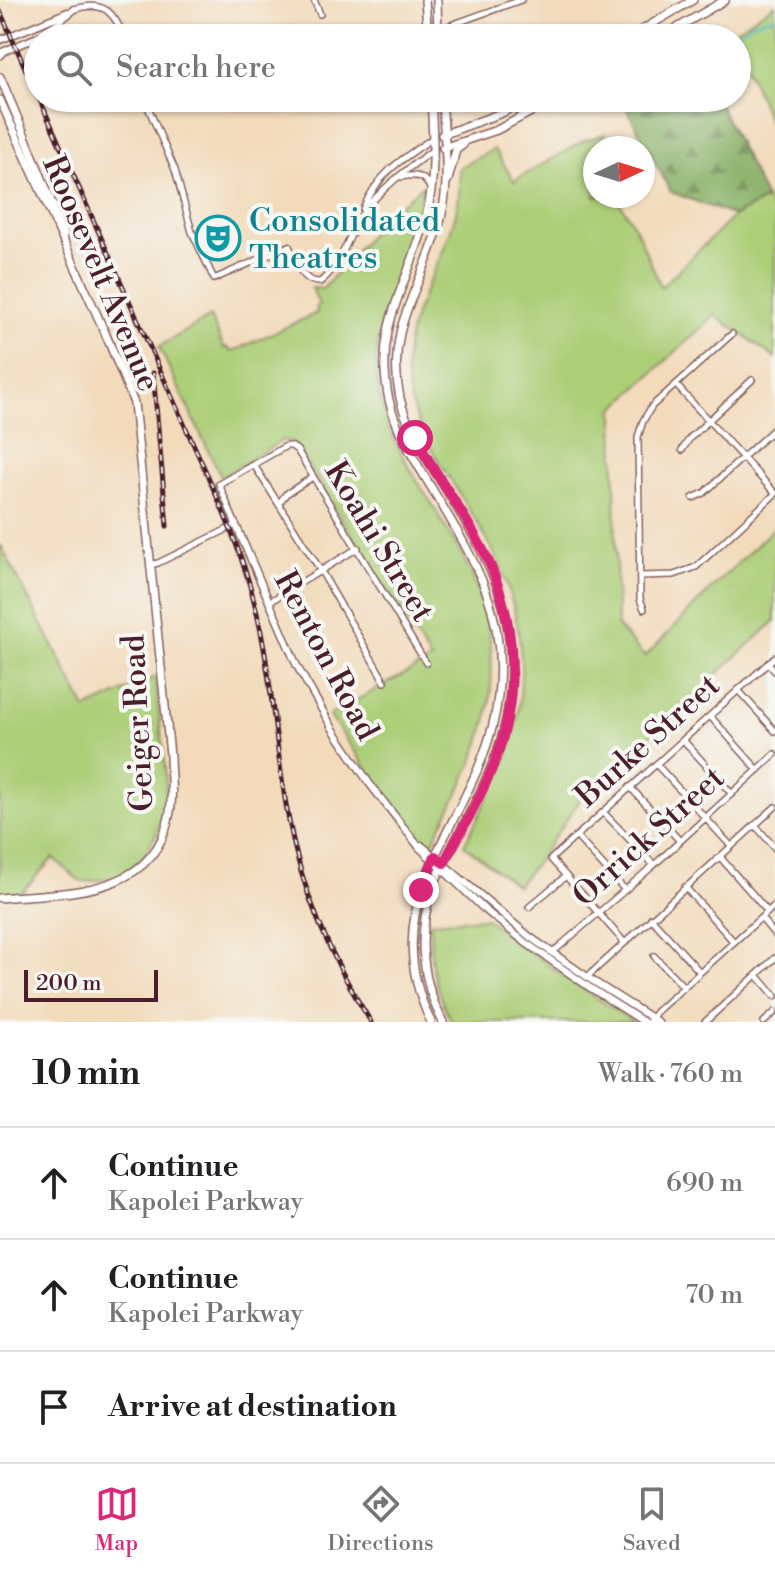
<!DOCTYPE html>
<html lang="en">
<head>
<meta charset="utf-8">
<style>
  body { margin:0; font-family:"Libre Bodoni",serif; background:#f2f2f2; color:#202124 }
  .compass { position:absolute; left:583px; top:136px; width:72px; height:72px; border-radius:50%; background:#fff; box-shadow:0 2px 6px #0004; rotate:86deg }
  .scale { position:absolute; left:24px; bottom:20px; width:134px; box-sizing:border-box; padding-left:8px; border:4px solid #4a1f2b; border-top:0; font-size:22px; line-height:28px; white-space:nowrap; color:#4a1f2b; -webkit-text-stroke:6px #f6f6f2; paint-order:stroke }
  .stop { position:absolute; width:24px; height:24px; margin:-18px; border:6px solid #db2777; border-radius:50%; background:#fff }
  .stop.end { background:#db2777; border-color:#fff; box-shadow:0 2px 8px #0008 }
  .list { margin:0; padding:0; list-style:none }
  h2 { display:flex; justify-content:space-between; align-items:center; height:104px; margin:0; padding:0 32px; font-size:34px }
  h2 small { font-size:26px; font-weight:400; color:#757577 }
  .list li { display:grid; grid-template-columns:52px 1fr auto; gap:24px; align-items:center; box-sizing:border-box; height:112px; padding:0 32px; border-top:2px solid #e0e0e0 }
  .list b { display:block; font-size:30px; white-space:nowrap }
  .list p { margin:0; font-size:26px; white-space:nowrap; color:#757577 }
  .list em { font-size:26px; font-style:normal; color:#757577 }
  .icon { flex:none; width:44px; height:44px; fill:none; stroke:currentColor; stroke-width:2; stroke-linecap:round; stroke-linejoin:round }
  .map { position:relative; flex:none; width:775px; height:1022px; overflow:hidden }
  .search { position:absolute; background:#fff; box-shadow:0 2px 6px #0004; left:24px; right:24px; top:24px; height:88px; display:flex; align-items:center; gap:20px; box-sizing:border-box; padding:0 28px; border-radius:44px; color:#757577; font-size:30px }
  .sheet { height:440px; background:#fff }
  nav { display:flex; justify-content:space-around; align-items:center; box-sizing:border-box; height:112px; border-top:2px solid #e0e0e0; background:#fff; font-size:22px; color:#757577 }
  nav a { display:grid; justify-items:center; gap:4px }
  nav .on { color:#db2777 }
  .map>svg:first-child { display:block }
</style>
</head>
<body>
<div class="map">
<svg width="775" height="1022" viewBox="0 0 775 1022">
  <defs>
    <pattern id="forest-firs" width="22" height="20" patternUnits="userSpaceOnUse" patternTransform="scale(2)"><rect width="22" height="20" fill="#89b168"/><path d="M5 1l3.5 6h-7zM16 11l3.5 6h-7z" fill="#728f56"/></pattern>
  </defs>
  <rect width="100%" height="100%" fill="#f6f6f2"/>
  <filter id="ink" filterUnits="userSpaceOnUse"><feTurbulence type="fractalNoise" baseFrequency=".0125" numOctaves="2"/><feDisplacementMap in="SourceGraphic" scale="16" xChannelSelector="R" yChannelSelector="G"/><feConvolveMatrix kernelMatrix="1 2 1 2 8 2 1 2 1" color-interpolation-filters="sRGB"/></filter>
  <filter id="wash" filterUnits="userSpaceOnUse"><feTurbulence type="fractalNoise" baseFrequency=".006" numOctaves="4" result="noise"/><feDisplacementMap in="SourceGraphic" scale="32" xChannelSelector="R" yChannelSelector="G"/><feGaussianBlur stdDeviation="1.8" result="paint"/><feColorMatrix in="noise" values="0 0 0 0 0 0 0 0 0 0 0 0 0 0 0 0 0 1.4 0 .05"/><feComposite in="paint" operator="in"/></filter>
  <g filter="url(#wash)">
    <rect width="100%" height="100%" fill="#f2daba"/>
    <g fill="#acce77" stroke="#7b7651" stroke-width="2">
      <path d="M775,4V136L737,43V38H735L733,32Z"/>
      <path d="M605,134L604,148H595V196H616L636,229L661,287L734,216L766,199L775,215V358L715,315L614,409L617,626L645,657L714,586L775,527V621L580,800L540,858L517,886L464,845C480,813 498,780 510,746C529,686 523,619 498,561C487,537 472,515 459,493C435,455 408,418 406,372C402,299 467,244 459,168L494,149L514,181L585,140Z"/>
      <path d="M423,185C414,257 368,309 378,385C384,431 409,468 433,506C446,529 461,551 472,575C497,630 498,697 476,753C464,785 446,815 431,846L422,841L403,820L329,715L431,660L294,443L283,440L221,477L159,347L210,317L224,348L227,347L231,352L317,313L316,307L319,305L312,288L323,289L383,219Z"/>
      <path d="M0,544L86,709L155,677L165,767L167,800L157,833L142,858L118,878L81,882L53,858L23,891L0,895Z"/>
      <path d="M486,918L566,978L634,1022H452C434,991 428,958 431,922Z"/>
    </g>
    <path fill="url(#forest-firs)" stroke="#6a684a" stroke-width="2" d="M621,98H716L766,199L734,216L671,192Z"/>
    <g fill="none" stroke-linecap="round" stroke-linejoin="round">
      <path stroke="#4bb6c8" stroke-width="2" d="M731,38L754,22L775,17"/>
    </g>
  </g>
  <g filter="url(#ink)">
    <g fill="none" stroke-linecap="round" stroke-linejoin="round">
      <g stroke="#85605d" stroke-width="8">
        <g id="minor">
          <path d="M314,0L320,14"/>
          <path d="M75,9C105,0 114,13 125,38"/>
          <path d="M437,30L521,0"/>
          <path d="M144,98L175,170L192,232L214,279L289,246C295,261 302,283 320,282C342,265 348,235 363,213C379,190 410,167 433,150"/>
          <path d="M401,177C415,174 425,175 431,190"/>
          <path d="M363,209C378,173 402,159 433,138"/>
          <path d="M676,385L775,493"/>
          <path d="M682,450L690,438L752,380"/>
          <path d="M254,465L321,571L385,682"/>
          <path d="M693,498L704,493L775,428"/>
          <path d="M279,503L286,494L313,477"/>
          <path d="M150,565L158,563L236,525L219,484L286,446H291L297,450L426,663"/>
          <path d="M640,576L674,575L696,567L775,494"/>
          <path d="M269,602L358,548"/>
          <path d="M644,609L640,599L638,437L643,421L652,406L732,334"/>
          <path d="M768,663L775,671"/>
          <path d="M738,690L775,731"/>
          <path d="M710,716L758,770"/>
          <path d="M683,740L732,794"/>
          <path d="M656,764L731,846"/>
          <path d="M630,787L680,841"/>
          <path d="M603,812L654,865"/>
          <path d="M755,825L775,848"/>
          <path d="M576,836L625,890"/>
          <path d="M720,857L768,912"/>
          <path d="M685,887L734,942"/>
          <path d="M529,907L566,876"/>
          <path d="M651,918L700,972"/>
          <path d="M761,918L775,935"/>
          <path d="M624,942L551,859L775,657"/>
          <path d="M552,953L654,865L775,754"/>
          <path d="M654,956L684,987"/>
          <path d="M757,975L775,996"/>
          <path d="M587,977L775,807"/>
          <path d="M649,1022L656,1012L775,905"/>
          <path d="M705,1022L775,958"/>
          <path d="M764,1022L775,1012"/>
        </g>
      </g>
      <g stroke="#85605d" stroke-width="9">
        <g id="tertiary">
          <path d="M0,40L68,12"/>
          <path d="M0,53L42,35L75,9"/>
          <path d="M236,525L297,666L333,729L369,783L419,847L484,909L526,943L589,987L644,1022"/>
          <path d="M421,845L530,937L593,981L658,1022"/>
        </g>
      </g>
      <g stroke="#85605d" stroke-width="10">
        <g id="secondary">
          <path d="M425,0L428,38"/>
          <path d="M437,0L438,38"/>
          <path d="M628,38L693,0"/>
          <path d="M660,38L725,0"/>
          <path d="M0,55L2,53"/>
          <path d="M0,77C23,129 43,181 64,234"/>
          <path d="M442,98C444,138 451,179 441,218C425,284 384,325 400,398C407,428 424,453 440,479C486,555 522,611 509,704C502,756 477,799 454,844C446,860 436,876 431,893C417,936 422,983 443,1022"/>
          <path d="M0,100L106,335L134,403L170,755C170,775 174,797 169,817C152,898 65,892 0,898"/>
          <path d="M442,135L504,112L528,98"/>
          <path d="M443,148L497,130L557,98"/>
          <path d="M448,180L456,150L463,145"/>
          <path d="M431,1022C367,889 485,818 498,696C508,611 473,557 431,487C414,459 397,433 389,400C372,323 411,282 427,213C436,176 433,136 431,98"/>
        </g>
      </g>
      <use href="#minor" stroke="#fff" stroke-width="5"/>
      <use href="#tertiary" stroke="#fff" stroke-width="6"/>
      <use href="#secondary" stroke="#fff" stroke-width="7"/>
      <g stroke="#4a1f2b" stroke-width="5">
        <g id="rail">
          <path d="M0,11L38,97"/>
          <path d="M39,98C83,198 128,297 172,397C198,456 228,515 247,576C272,655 273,740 289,821C302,892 332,961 371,1022"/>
          <path d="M153,373L167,526"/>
        </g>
      </g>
      <use href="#rail" stroke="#f6f6f2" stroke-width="2" stroke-dasharray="6" stroke-linecap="butt"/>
    </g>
  </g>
  <g fill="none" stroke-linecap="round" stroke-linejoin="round" filter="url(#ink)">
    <path stroke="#db2777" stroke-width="10" d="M415,438C438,479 467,516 487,558C517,623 520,699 493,766C480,799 461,831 444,863L435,856L421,890"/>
  </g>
  <defs>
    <g id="theatre-ring" transform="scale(2.3)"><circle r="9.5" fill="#f6f6f2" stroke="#0f9aa8" stroke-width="1.5"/><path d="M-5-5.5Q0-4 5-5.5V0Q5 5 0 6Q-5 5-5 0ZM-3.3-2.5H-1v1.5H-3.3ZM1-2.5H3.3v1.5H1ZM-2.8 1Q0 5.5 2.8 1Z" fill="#0f9aa8"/></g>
  </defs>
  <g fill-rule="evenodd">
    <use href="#theatre-ring" x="218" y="238"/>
  </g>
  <g text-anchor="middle" stroke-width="8" stroke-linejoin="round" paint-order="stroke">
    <g font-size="32" fill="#0d838f" stroke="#f6f6f2" text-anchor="start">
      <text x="249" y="231">Consolidated<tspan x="249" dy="37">Theatres</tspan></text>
    </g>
    <g font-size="32" fill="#4a1f2b" stroke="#f6f6f2">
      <text transform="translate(102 273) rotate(67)" y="11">Roosevelt Avenue</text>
      <text transform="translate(380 541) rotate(59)" y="11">Koahi Street</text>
      <text transform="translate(327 655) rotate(62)" y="11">Renton Road</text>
      <text transform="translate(137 723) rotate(-93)" y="11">Geiger Road</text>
      <text transform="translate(647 740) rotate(-42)" y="11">Burke Street</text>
      <text transform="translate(648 836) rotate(-42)" y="11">Orrick Street</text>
    </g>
  </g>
</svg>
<svg class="compass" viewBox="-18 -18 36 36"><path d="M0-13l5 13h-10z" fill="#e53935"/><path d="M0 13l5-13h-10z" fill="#757577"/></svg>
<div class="scale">200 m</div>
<div class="stop" style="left:415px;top:438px"></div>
<div class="stop end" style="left:421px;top:890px"></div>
<div class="search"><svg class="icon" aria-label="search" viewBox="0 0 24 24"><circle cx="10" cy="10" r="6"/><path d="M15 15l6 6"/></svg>Search here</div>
</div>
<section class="sheet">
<h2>10 min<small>Walk · 760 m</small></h2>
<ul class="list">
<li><svg class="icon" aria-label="ahead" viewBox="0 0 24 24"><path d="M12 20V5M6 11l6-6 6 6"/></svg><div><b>Continue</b><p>Kapolei Parkway</p></div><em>690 m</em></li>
<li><svg class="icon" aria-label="ahead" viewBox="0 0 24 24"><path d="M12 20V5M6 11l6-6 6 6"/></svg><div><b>Continue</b><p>Kapolei Parkway</p></div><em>70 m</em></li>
<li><svg class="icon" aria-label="arrive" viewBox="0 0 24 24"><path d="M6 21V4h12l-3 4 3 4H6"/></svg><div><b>Arrive at destination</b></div></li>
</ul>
</section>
<nav>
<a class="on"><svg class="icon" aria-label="map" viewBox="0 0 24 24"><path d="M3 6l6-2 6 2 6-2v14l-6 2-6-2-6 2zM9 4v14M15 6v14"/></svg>Map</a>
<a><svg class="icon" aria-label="directions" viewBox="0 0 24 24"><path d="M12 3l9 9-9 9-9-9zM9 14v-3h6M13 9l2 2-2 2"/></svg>Directions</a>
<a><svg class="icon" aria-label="saved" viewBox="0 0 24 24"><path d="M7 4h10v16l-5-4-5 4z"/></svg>Saved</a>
</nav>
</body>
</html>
